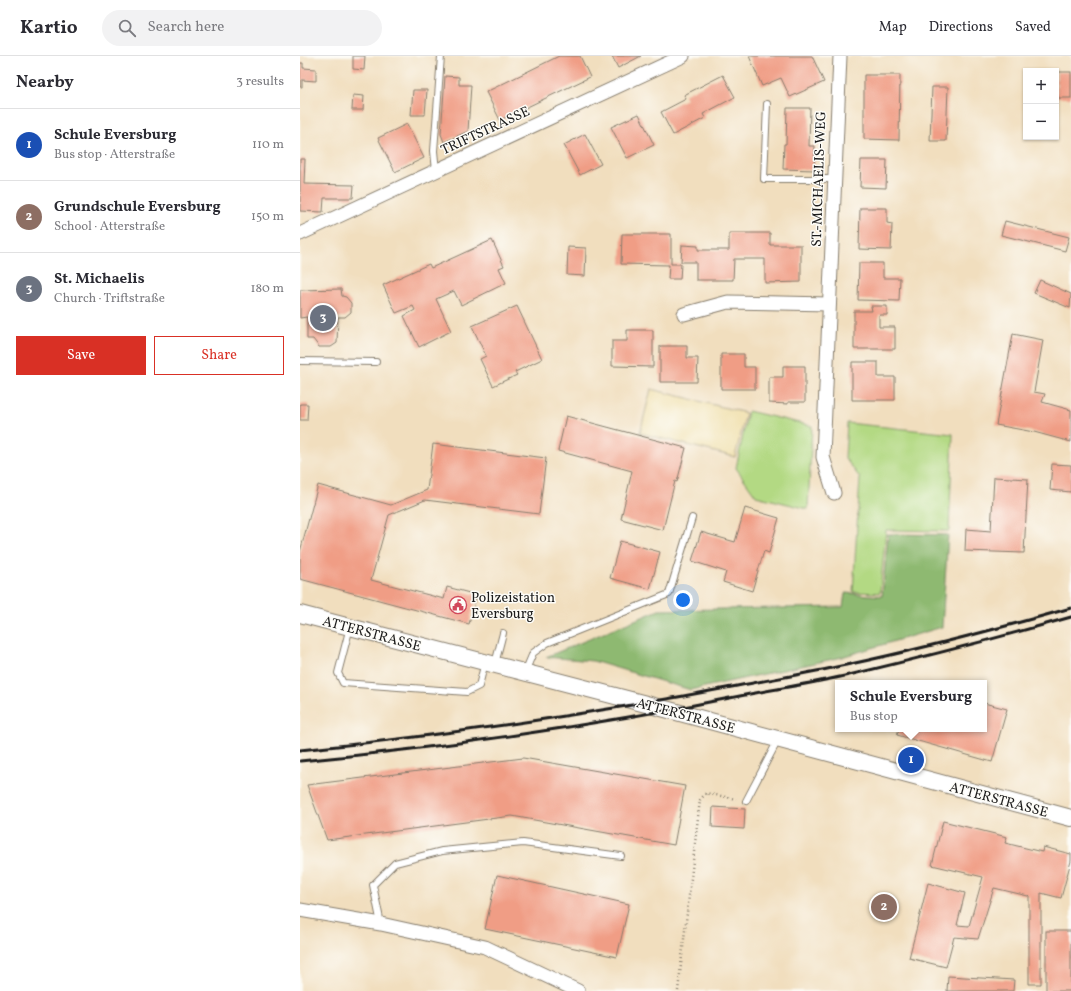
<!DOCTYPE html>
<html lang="en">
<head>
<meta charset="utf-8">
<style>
  body { margin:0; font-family:Vollkorn,serif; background:#f2f2f3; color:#2b2b33 }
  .controls { position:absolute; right:12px; top:12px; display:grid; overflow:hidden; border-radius:0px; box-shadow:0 1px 3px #0004 }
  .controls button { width:36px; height:36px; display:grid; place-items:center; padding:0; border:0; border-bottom:1px solid #e1e1e2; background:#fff; color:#2b2b33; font:20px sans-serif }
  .you { position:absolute; left:383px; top:544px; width:14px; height:14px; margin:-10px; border:3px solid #fff; border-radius:50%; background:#1a73e8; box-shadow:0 0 0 6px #1a73e833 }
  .badge { display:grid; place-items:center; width:26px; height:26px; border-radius:50%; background:#d93025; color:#fff; font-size:13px; font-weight:700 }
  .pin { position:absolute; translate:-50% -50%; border:2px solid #fff; box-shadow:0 1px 4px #0006 }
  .popup { position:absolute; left:535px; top:624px; width:152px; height:52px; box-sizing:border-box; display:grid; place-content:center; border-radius:0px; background:#fff; filter:drop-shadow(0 1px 3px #0005); font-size:13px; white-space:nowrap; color:#7c7c81 }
  .popup b { font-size:15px; color:#2b2b33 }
  .popup::after { content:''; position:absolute; left:50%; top:100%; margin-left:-8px; border:8px solid transparent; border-top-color:#fff }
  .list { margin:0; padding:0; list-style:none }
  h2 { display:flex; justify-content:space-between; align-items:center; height:52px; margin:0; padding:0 16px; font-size:17px }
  h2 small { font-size:13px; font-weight:400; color:#7c7c81 }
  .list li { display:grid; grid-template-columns:26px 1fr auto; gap:12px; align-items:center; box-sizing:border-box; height:72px; padding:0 16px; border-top:1px solid #e1e1e2 }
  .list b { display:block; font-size:15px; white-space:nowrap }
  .list p { margin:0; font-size:13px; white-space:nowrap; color:#7c7c81 }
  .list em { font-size:13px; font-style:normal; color:#7c7c81 }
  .actions { display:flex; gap:8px; padding:12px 16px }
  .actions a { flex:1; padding:9px 0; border:1px solid #d93025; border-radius:0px; text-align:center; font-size:14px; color:#d93025 }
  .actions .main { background:#d93025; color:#fff }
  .icon { flex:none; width:22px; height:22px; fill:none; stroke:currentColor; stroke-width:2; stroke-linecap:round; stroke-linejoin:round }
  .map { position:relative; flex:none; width:771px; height:935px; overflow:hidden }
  header { display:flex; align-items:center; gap:24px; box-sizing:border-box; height:56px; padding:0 20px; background:#fff; border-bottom:1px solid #e1e1e2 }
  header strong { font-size:19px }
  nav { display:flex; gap:22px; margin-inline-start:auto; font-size:14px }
  .search { width:280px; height:36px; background:#f2f2f3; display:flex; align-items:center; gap:10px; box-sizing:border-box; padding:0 14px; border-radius:22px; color:#7c7c81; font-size:15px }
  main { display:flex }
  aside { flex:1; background:#fff }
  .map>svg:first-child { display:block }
</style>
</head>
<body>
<header>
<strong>Kartio</strong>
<div class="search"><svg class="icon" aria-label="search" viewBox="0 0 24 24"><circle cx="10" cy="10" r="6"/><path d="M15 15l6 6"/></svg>Search here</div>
<nav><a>Map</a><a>Directions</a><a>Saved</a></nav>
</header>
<main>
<aside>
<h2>Nearby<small>3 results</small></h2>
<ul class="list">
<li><span class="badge" style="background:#1a4fb4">1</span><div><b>Schule Eversburg</b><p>Bus stop · Atterstraße</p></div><em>110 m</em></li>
<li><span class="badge" style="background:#8d6e63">2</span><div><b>Grundschule Eversburg</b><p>School · Atterstraße</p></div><em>150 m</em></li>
<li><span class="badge" style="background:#6b7280">3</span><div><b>St. Michaelis</b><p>Church · Triftstraße</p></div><em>180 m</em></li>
</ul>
<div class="actions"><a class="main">Save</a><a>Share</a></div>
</aside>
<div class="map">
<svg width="771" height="935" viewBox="0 0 771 935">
  <rect width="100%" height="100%" fill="#fdfcf7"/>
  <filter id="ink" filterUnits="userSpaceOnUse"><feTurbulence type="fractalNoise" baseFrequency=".025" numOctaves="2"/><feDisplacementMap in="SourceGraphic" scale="8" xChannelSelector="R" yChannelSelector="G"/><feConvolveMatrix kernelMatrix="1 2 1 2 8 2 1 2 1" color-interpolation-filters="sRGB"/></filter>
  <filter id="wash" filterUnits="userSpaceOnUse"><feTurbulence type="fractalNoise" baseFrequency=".012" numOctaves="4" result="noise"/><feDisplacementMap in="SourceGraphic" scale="16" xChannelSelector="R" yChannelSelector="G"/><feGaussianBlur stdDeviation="0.9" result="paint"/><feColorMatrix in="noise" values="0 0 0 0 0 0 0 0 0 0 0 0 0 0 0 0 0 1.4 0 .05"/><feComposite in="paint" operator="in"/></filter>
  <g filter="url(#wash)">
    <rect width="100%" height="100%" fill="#f1debe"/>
    <g fill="#b3d983" stroke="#687a50">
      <path d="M448,355L512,370L508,453L456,440L436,412Z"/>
      <path d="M547,367L653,378L649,475L586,474L580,537L553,536L560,422L545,402Z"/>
    </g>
    <path fill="#8eb971" stroke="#556a46" d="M588,478L648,479L642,571L538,602L391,634L293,605L246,601L359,554L543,551L545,537L582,540Z"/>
    <path fill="#eeda9e" stroke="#857b5d" d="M351,333L446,357L435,401L340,377Z"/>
    <g id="blocks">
      <g fill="#f09d85">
        <path d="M53,0H65L64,14L53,13Z"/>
        <path d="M259,0H280L290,21L200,64L186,36Z"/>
        <path d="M312,0H341L318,12Z"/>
        <path d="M449,0H512L524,26L490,41L481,22L462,30Z"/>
        <path d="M0,7H3V12L16,13V25L2,24V31H0Z"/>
        <rect x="757" y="16" width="14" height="26"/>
        <path d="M423,19L435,41L403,58L405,62L373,79L361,56L386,43L384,39Z"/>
        <path d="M564,19H600L599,84L564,83Z"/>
        <path d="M145,20L159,21V29H171L168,75L144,86L141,78Z"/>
        <path d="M632,31H648L646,85H630Z"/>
        <path d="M113,34H127L125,59H111Z"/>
        <path d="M53,39L64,40L63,54H52Z"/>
        <path d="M487,52H510L509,90H515L514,114L483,113L484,88H486Z"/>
        <path d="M339,58L354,89L327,102L311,71Z"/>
        <path d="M107,68L124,102L95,116L78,82Z"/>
        <path d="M285,78L301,108L280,119L264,89Z"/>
        <path d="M0,103H5L4,128L54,129L53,142H24L23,156L0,155Z"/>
        <path d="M561,104H587L586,132L560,131Z"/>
        <path d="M560,152H587V167L592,168L591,194L559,193Z"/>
        <path d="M705,165L769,181L765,195L701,179Z"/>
        <path d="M429,177H470V189H501V226L465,227V203H434L433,224H396V206H381L382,189L398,190V194H429Z"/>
        <path d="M322,178H371V208H381L380,223H368L369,209L321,208Z"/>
        <path d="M192,184L204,210L199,212L206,227L161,249L154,235L136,243L151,275L119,291L104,260L115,254L113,250L96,257L83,229L129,208L131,212Z"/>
        <path d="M268,191L286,192L285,220L267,219Z"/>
        <path d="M559,207H583V222H600L599,245L558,244Z"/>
        <path d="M740,224L771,238L770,252L734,237Z"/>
        <path d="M41,233L42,240L46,241L51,247V256L45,261H38L37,287L31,291H19L13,283H7V261L0,262V234Z"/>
        <path d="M217,250L242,303L215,316L217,319L193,330L180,303L186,300L172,270Z"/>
        <path d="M571,250H587V259H579V271H595V293H554V255H572Z"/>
        <path d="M327,274H353V311L312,310V285H327Z"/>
        <path d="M713,278L743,284L734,336L745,338L742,346L771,354V386L734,376L696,369Z"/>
        <path d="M360,290H387V302H398L397,326H360Z"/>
        <path d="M421,298H444V311H455V333H421Z"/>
        <path d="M552,306H578V321H595V344H552Z"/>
        <path d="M483,310H505V346H488V348L469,347V321H483Z"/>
        <path d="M0,348H8L7,364H0Z"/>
        <path d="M266,360L386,392L377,426L375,425L363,474L321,463L332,415L258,395Z"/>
        <path d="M133,388L246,402L239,458L125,444L89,459L71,524L144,543L147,531L177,539L169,568L0,523V496L18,429L91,449L127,434Z"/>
        <path d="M752,408L771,409V436L750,434Z"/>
        <path d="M694,421L728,423L724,497L665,495L666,473L691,475Z"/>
        <path d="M445,452L479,462L469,497L464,495L452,535L423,526L426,516L392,505L401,476L435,486Z"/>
        <path d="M320,485L360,496L350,533L310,522Z"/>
        <path d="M684,647L707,653L692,706L597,679L599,673H684Z"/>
        <path d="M223,702L385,730L374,789L212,760L27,784L7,729Z"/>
        <path d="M413,751L445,753L444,773L412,771Z"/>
        <path d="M643,765L707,781L705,787L742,796L743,791L771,798V805L761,842L741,837V928H729V839L728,840L694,832L678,883L654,881L646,911L609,902L628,827L665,837L657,869L669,870L683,821L632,809Z"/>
        <path d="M197,819L329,848L317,901L185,873Z"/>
        <rect x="746" y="875" width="25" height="60"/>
        <path d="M648,920L714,924L713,935H647Z"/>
      </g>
    </g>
  </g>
  <g filter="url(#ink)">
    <use href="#blocks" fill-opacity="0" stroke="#867d6d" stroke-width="1"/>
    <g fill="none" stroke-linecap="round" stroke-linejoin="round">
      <g stroke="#867d6d" stroke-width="8">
        <g id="service">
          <path d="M467,48L464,123H534"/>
          <path d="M136,115L134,95L141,0"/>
          <path d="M0,305L76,306"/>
          <path d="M50,571L38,617L43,627L167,636L179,630L185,606"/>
          <path d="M195,608L203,577"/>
          <path d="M225,616L233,597L247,587L369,538L392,462"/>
          <path d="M446,745L478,684"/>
          <path d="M81,868L73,829L95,807L142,795L223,787L321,800"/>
        </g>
      </g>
      <g stroke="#867d6d" stroke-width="15">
        <g id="minor">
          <path d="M0,178L383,0"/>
          <path d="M384,258L428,246L529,248"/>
          <path d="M534,437L523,401L540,0"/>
          <path d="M0,854L81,868L185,891L278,935"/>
        </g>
      </g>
      <g stroke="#867d6d" stroke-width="18">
        <path id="tertiary" d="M0,558L369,654L771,762"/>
      </g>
      <path stroke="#867d6d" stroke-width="2.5" stroke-dasharray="1 3" stroke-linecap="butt" d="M378,935L400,744L406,737L436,743"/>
      <use href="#service" stroke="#fff" stroke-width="6"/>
      <use href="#minor" stroke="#fff" stroke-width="13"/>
      <use href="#tertiary" stroke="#fff" stroke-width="16"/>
      <g stroke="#1c1c1c" stroke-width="3">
        <path d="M0,694C147,679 292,658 437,630C473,623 510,617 546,609C621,593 697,573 771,552"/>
        <path d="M0,705C149,691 298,669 445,639C480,632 515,627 549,619C624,601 698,582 771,561"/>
      </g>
    </g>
  </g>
  <defs>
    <g id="civic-ring" transform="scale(0.9)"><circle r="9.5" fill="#fdfcf7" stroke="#d1495b" stroke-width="1.5"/><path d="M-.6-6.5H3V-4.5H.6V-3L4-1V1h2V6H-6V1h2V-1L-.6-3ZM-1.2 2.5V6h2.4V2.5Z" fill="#d1495b"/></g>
  </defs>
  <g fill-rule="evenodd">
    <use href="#civic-ring" x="158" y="549"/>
  </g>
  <g text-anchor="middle" stroke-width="3" stroke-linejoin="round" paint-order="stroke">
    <g font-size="14" fill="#1c1c1c" stroke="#fdfcf7">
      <text transform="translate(185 74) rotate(-25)" y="5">TRIFTSTRASSE</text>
      <text transform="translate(518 123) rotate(-88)" y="5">ST.-MICHAELIS-WEG</text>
      <text transform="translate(72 577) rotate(15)" y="5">ATTERSTRASSE</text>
      <text transform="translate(386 659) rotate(15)" y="5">ATTERSTRASSE</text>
      <text transform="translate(699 743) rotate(15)" y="5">ATTERSTRASSE</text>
    </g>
    <g font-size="14" fill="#1c1c1c" stroke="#fdfcf7" text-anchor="start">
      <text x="171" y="546">Polizeistation<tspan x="171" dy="16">Eversburg</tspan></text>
    </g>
  </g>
</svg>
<div class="controls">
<button>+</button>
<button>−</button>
</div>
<div class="you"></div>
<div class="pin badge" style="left:611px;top:704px;background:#1a4fb4">1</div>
<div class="popup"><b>Schule Eversburg</b>Bus stop</div>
<div class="pin badge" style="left:584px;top:851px;background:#8d6e63">2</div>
<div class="pin badge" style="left:23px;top:262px;background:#6b7280">3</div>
</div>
</main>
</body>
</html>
